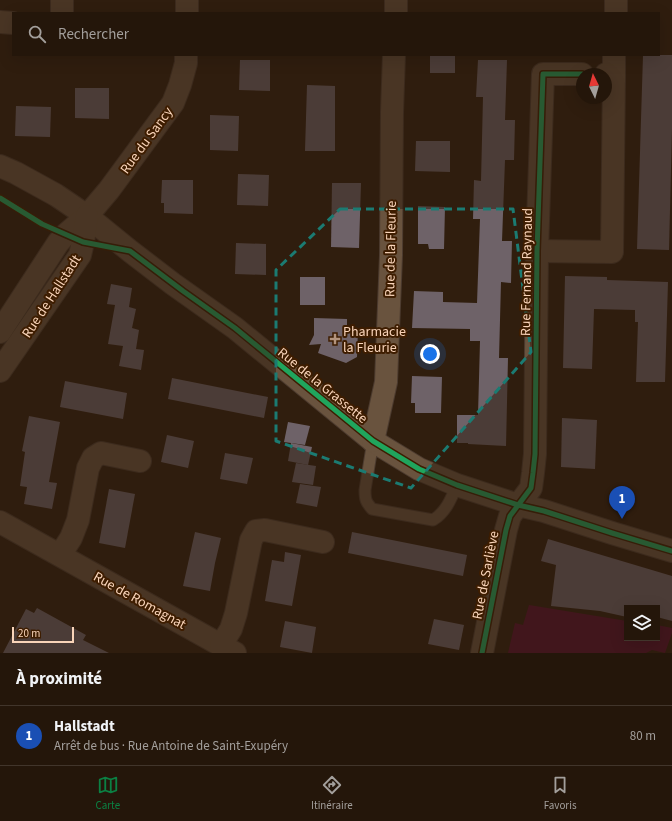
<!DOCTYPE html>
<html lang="fr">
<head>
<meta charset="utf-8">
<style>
  body { margin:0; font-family:"Source Sans 3",sans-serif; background:#302318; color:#f1f3f6 }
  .controls { position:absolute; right:12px; bottom:12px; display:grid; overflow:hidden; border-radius:0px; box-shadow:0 4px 16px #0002 }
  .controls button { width:36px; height:36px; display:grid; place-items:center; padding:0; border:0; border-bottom:1px solid #41352b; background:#24160a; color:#f1f3f6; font:20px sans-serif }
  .compass { position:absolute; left:576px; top:68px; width:36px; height:36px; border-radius:50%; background:#24160a; box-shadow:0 4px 16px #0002; rotate:355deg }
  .scale { position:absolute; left:12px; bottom:10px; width:62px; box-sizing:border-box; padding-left:4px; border:2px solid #f9d4b9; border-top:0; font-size:11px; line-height:14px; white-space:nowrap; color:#f9d4b9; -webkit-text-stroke:3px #3e1d00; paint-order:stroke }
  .you { position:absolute; left:430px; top:354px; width:14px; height:14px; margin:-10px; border:3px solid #fff; border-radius:50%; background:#1a73e8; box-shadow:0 0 0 6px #1a73e833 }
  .badge { display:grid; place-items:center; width:26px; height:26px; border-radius:50%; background:#0b8043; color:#fff; font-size:13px; font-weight:700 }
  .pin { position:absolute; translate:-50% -33px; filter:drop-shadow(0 1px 2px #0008) }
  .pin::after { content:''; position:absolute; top:21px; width:14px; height:12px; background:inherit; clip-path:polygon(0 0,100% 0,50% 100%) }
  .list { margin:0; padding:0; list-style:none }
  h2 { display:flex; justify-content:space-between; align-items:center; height:52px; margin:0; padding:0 16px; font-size:17px }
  h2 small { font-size:13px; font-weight:400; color:#a39f9c }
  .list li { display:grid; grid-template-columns:26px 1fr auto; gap:12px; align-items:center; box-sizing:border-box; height:60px; padding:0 16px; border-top:1px solid #41352b }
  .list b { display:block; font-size:15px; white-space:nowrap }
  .list p { margin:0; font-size:13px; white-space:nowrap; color:#a39f9c }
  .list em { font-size:13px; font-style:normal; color:#a39f9c }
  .icon { flex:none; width:22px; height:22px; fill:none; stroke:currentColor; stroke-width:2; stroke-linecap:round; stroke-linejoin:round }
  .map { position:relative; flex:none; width:672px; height:653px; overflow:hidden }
  .search { position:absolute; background:#24160a; box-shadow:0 4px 16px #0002; left:12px; right:12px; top:12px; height:44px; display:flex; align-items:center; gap:10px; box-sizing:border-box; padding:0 14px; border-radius:0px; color:#a39f9c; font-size:15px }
  .sheet { height:112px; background:#24160a }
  nav { display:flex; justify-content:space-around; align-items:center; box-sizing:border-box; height:56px; border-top:1px solid #41352b; background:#24160a; font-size:11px; color:#a39f9c }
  nav a { display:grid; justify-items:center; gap:2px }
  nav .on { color:#0b8043 }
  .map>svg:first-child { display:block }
</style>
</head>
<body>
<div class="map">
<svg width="672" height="653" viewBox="0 0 672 653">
  <rect width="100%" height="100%" fill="#301e0e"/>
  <path fill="#580e2e" d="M529,605L627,621V638H657V625L672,628V633L665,653L652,650L646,653H508L515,623L523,625Z"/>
  <g fill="#6e6268">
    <rect x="430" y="55" width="25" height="18"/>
    <path d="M643,55H672V128L669,250L637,249Z"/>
    <path d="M240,60H270V91L239,90Z"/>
    <path d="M478,60H507L505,120H515L514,160H505L502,241H512L511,283L501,282L499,358H508L506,446L468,444V443H457V415H478L480,341H470V329L412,328L414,291L443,292V302L477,303L480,219H473L474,180L481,181L483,97H476Z"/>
    <path d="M307,85L335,86V151H305Z"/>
    <path d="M75,88H109V119L75,118Z"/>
    <path d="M16,106L51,107L50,137L15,136Z"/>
    <path d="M210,115L239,116L238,151L210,150Z"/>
    <path d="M416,141H450V172L415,171Z"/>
    <path d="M238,174L269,175L268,206L237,205Z"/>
    <path d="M162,180H193V214L164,213V203H161Z"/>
    <path d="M332,183H361L359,248L331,247Z"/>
    <path d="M418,206L445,207L444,249H429L428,244H418Z"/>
    <path d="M236,243L266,244V275L235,274Z"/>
    <path d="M565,276L607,277V280L668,282L665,382H636L638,322H635V310L594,309L592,369L563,368Z"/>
    <rect x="300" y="277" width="25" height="28"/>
    <path d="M111,284L132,288L129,307L136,309L132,328L139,330L136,349L144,350L141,370L119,366L123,346L108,344L115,305L107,304Z"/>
    <path d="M314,318L347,319V328H358L357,357L346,363L318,353L321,344L309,345L314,335Z"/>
    <path d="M412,376L442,377L441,413H415V403H411Z"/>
    <path d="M172,378L268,397L264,418L168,399Z"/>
    <path d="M65,381L127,393L123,419L60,407Z"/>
    <path d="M29,416L60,422L49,482L57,483L52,509L24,504L27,487L20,486L25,452L22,451Z"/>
    <path d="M562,418L597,420L595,469L561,467Z"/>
    <path d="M288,422L310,426L305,445L284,442Z"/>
    <path d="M167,435L194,441L188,468L161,462Z"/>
    <path d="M291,443L312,447L308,465L288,461Z"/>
    <path d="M225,453L253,458L247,484L220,479Z"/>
    <path d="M296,463L316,466L313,485L292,482Z"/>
    <path d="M300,484L321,487L317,507L296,503Z"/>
    <path d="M109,489L135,494L125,548L99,543Z"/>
    <path d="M195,532L221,538L215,563L210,591L183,586Z"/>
    <path d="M352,532L467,555L463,576L348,553Z"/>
    <path d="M548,539L672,576V621L657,617V608H627V617L600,611L551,606L556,565L541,561Z"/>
    <path d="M285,552L301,555L292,606L265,601L272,560L284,562Z"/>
    <path d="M37,608L86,635L83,640L109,653H3L26,609L34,613Z"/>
    <path d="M434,619L464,625L459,650L428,644Z"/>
    <path d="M285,621L316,627L312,653L280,647Z"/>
  </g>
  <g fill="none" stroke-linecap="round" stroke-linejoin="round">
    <g stroke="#4c3b2f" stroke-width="13">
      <path id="service" d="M373,441L365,490C365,500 366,502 372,509L433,520C446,512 451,499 457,485"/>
    </g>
    <g stroke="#4c3b2f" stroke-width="24">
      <g id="minor">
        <path d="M62,13V0"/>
        <path d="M187,13V0"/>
        <path d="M396,13V0"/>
        <path d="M616,13V0"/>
        <path d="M0,22L13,23"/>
        <path d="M606,74L614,75V55"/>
        <path d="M0,166L16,173L56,195L87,216L130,251L173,284L235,328L373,441L419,469L457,485L518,505L544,511L612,533L672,551"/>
        <path d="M537,251L612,252L614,75"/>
        <path d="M0,332L58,243L65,235L87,216L109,190L173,103L180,85L186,63V55"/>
        <path d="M0,371L80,255L83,242L87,216"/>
        <path d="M373,441L386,382L391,255L392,112L394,55"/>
        <path d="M0,522L235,653"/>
        <path d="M60,555L71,538L78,520L88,468L93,458L101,453L140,461"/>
        <path d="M221,645L231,629L236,613L251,540L256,531L265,530L323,542"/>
        <path d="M482,653L506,530L510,516L531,488L533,473L535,454L537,251L543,74H582"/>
      </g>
    </g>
    <use href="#service" stroke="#69533e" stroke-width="11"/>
    <use href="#minor" stroke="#69533e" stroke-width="22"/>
    <g stroke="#3e1d00" stroke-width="8">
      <g id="cycleway">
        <path d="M0,198L42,224L83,242L130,251L183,291L235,328L373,441L419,469L457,485L518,505L544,511L612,533L672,551"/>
        <path d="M482,653L506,530L510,516L531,488L533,473L535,454L537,251L543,74H582"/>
      </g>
    </g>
    <use href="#cycleway" stroke="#20a55d" stroke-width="5"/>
  </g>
  <path d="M0 0H672V653H0ZM340,209H513L531,352L411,488L276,441V270Z" fill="#301e0e" fill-opacity=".55" fill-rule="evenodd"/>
  <path fill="none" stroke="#1b7b72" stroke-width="3" stroke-dasharray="8 5" stroke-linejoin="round" d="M340,209H513L531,352L411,488L276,441V270Z"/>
  <path fill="#b3947d" stroke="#3e1d00" stroke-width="1.5" d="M333 333h4v4h4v4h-4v4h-4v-4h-4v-4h4z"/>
  <g text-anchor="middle" stroke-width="4" stroke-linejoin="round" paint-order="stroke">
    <g font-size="14" fill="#f9d4b9" stroke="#3e1d00">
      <text transform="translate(146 140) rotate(-54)" y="5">Rue du Sancy</text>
      <text transform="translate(390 249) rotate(-89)" y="5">Rue de la Fleurie</text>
      <text transform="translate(526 272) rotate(-89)" y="5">Rue Fernand Raynaud</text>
      <text transform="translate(51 296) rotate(-57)" y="5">Rue de Hallstadt</text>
      <text transform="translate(323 385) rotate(39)" y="5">Rue de la Grassette</text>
      <text transform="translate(485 575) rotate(-79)" y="5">Rue de Sarliève</text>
      <text transform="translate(140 600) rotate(29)" y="5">Rue de Romagnat</text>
    </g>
    <g font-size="14" fill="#f9d4b9" stroke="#3e1d00" text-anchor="start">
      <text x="343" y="336">Pharmacie<tspan x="343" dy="16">la Fleurie</tspan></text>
    </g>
  </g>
</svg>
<div class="controls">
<button><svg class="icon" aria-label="layers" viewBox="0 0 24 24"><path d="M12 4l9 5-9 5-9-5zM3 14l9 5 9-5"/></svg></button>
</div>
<svg class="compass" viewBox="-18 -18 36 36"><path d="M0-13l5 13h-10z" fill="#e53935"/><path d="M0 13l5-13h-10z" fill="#a39f9c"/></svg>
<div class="scale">20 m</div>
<div class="you"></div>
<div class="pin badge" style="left:622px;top:519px;background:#1a4fb4">1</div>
<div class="search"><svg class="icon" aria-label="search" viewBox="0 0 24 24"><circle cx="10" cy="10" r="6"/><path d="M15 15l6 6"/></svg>Rechercher</div>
</div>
<section class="sheet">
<h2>À proximité<small></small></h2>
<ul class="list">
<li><span class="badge" style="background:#1a4fb4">1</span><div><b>Hallstadt</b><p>Arrêt de bus · Rue Antoine de Saint-Exupéry</p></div><em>80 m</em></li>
</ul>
</section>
<nav>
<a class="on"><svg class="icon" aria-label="map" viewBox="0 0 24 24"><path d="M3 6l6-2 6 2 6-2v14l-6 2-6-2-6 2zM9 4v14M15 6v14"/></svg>Carte</a>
<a><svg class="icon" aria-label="directions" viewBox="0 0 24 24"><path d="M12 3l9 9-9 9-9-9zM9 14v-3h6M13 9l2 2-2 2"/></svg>Itinéraire</a>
<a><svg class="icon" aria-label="saved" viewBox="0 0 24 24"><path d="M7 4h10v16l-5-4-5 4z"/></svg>Favoris</a>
</nav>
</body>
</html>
